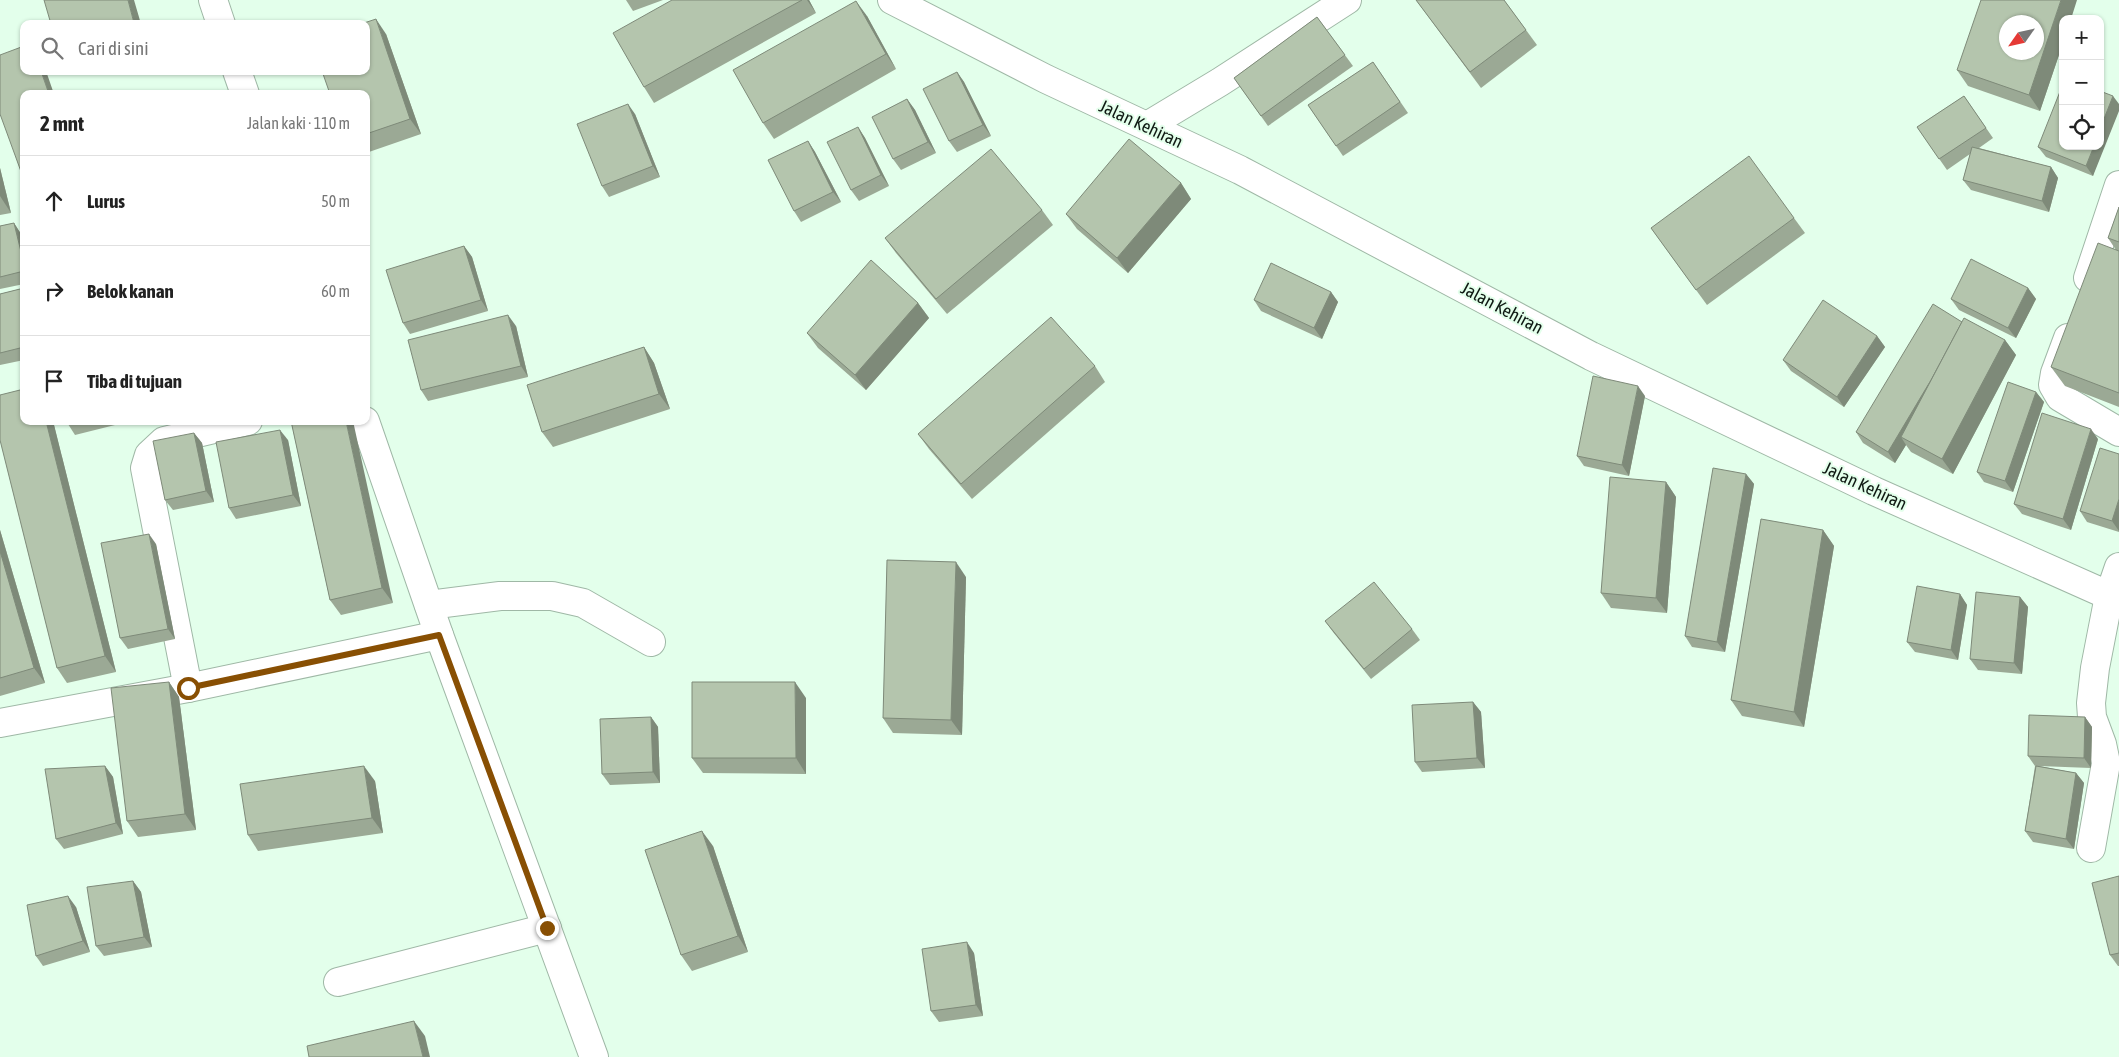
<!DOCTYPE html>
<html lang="id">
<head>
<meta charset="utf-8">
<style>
  body { margin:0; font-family:"Asap Condensed",sans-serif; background:#f2f2f2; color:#222 }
  .controls { position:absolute; right:15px; top:15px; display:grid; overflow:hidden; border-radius:10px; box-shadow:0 1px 4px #0004 }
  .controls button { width:45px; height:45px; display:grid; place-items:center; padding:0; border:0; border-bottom:1px solid #e0e0e0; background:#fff; color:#222; font:25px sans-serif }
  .compass { position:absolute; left:1999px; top:15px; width:45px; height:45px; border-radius:50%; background:#fff; box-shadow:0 1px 4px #0004; rotate:236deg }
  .stop { position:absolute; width:15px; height:15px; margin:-11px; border:4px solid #884f03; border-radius:50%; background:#fff }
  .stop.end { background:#884f03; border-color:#fff; box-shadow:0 1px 5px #0008 }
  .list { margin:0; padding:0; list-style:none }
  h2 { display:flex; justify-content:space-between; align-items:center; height:65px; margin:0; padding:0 20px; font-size:21px }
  h2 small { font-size:16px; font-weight:400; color:#767676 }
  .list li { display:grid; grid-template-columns:32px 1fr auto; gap:15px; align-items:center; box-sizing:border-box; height:90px; padding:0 20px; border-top:1px solid #e0e0e0 }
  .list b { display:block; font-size:19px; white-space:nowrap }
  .list em { font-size:16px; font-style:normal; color:#767676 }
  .icon { flex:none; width:28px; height:28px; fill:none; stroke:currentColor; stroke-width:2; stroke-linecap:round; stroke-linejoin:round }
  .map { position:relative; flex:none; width:2119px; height:1057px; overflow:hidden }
  .search { position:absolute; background:#fff; box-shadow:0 1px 4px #0004; left:20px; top:20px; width:350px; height:55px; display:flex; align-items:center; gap:12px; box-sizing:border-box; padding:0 18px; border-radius:10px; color:#767676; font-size:19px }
  .panel { position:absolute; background:#fff; box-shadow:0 1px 4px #0004; left:20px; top:90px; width:350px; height:335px; border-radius:10px }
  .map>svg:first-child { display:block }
</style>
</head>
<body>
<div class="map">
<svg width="2119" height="1057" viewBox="0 0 2119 1057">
  <rect width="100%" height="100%" fill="#e3ffeb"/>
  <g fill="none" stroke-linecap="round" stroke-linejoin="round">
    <g stroke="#9fb8a6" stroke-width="30">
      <g id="minor">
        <path d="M213,0L221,24"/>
        <path d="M892,0L1046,79L1240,170L1591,356L1874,491L2119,600"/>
        <path d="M237,71L245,94"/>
        <path d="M1147,126L1220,82L1347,0"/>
        <path d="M2088,278L2119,185"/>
        <path d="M2068,338L2055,373L2053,385L2060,397L2119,432"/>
        <path d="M365,421L439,635L594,1057"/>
        <path d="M429,605L500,596H552L583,603L651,642"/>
        <path d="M188,688L145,468L149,455L164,441L248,421"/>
        <path d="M0,723L188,688L439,635"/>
        <path d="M2091,848L2106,763L2102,744L2092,717L2091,703L2095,668L2109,596L2119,567"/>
        <path d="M338,982L547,928"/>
      </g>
    </g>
    <use href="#minor" stroke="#fff" stroke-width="28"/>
  </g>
  <g fill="#9ba995">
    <path d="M626,0H663L633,11Z"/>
    <path d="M672,0H809L816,13L654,103L644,87Z"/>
    <path d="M1416,0H1504L1537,45L1481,88Z"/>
    <path d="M867,16L896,69L774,139L763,123Z"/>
    <path d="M1317,17L1353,66L1268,126L1234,78Z"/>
    <path d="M2063,19V43L2040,111L1968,86L1957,70Z"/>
    <path d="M386,34L421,134L366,153V94Z"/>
    <path d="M1373,62L1408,113L1343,156L1308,105Z"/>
    <path d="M957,72L964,82L991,136L957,152L949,141Z"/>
    <path d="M1964,96L1993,138L1979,148L2051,167L2058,178L2049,212L1971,190L1963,180L1970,154L1947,170L1917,127Z"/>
    <path d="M2113,96L2093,176L2046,157L2038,147Z"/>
    <path d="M907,99L915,110L936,153L901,170L893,159Z"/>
    <path d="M635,114L660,177L609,197L602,186Z"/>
    <path d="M858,127L865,138L889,186L859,201L851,190Z"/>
    <path d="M808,141L815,152L841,202L801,222L794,211Z"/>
    <path d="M0,168L11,213L0,215Z"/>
    <path d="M1181,183L1191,199L1128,273L1077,229L1066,214Z"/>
    <path d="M2119,207V407L2065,386L2051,367L2116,250L2108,238Z"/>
    <path d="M1042,210L1053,225L947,314L896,253L885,238Z"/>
    <path d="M1794,218L1805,233L1707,305L1651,228Z"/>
    <path d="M14,223L21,234L24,245V284L0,289V226Z"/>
    <path d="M464,246L472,257L488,311L410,334L403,323Z"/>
    <path d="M24,288V360L0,365V294Z"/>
    <path d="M2028,288L2036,299L2016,338L1959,310L1951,299Z"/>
    <path d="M1331,292L1338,302L1322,339L1261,311L1254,300Z"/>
    <path d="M918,303L929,318L866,390L818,348L807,333Z"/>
    <path d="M1962,322L2005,340L2016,355L1953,474L1911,452L1906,445L1895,463L1863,443L1856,432Z"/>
    <path d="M516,326L528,377L428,401L421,390Z"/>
    <path d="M1877,336L1885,347L1844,407L1791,371L1783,360Z"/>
    <path d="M644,347L654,363L670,409L553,447L542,432Z"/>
    <path d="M1095,366L1105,382L972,499L929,449L918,434Z"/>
    <path d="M2036,392L2044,402L2013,492L1984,482L1977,472Z"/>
    <path d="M1645,396L1629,476L1584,466L1577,456Z"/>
    <path d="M24,421H53L116,672L67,683L57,668Z"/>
    <path d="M67,421H114L115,425L75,435L68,424Z"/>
    <path d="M291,421L393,603L341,615L330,600Z"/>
    <path d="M194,433L202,443L214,502L173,510L165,500Z"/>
    <path d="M2098,439L2071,530L2022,514L2014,504Z"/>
    <path d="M288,440L301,506L236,519L229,508Z"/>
    <path d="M2119,454V532L2087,522L2080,511Z"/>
    <path d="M1746,474L1754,484L1725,652L1692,647L1685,636Z"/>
    <path d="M1666,482L1676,497L1667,613L1611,608L1601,593Z"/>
    <path d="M0,530L45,683L0,696Z"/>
    <path d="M1823,530L1834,546L1804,727L1742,716L1731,700Z"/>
    <path d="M156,544L175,639L128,649L120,638Z"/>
    <path d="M966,577L962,735L893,733L883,718Z"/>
    <path d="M1960,594L1967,605L1958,660L1915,652L1907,642Z"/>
    <path d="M2020,597L2028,607L2022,674L1978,670L1970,659Z"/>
    <path d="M1325,621L1412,629L1420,640L1371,679L1333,632Z"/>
    <path d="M169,682L179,697L196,830L138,837L127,821Z"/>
    <path d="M806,698V774L703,773L692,758Z"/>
    <path d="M1473,702L1481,712L1485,768L1422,772L1415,762Z"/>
    <path d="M651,717L658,727L660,783L610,785L602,774Z"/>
    <path d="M2085,717L2092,727L2091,768L2039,766L2076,773L2084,783L2074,849L2033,842L2025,831L2035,766L2028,756Z"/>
    <path d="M105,766L113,777L123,834L64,849L56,839Z"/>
    <path d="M375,781L383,833L258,851L248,835Z"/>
    <path d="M713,846L748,952L692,971L681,955Z"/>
    <path d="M2119,876V966H2118L2110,955Z"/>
    <path d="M133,881L141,892L152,947L104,956L96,946Z"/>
    <path d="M76,907L90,952L43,966L36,956Z"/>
    <path d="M974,953L983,1016L939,1022L931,1011Z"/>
  </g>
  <g fill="#7e8a79">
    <path d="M128,0H134L141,24H135L134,23Z"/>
    <path d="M807,0H809L816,13Z"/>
    <path d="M2061,0H2077L2071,19H2063V43L2040,111L2029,95Z"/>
    <path d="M856,1L867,16L896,69L886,54Z"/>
    <path d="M376,19L386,34L421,134L410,119Z"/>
    <path d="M41,71H46L54,94H49Z"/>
    <path d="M957,72L964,82L991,136L983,125Z"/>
    <path d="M2113,96L2119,104V111L2093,176L2086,166L2094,146H2100V129Z"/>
    <path d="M907,99L915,110L936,153L928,142Z"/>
    <path d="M628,104L635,114L660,177L653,166Z"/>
    <path d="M858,127L865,138L889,186L881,175Z"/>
    <path d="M808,141L815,152L841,202L833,192Z"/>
    <path d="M2051,167L2058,178L2049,212L2042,201Z"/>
    <path d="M0,168L11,213L0,196Z"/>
    <path d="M1181,183L1191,199L1128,273L1117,258Z"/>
    <path d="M14,223L21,234L24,245V264Z"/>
    <path d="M464,246L472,257L488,311L481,300Z"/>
    <path d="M2028,288L2036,299L2016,338L2008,328Z"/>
    <path d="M1331,292L1338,302L1322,339L1314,328Z"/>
    <path d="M918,303L929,318L866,390L855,375Z"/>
    <path d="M508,315L516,326L528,377L521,366Z"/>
    <path d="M1965,323L1901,437L1906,445L1895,463L1888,452Z"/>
    <path d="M1877,336L1885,347L1844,407L1837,397Z"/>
    <path d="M2005,340L2016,355L1953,474L1942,459Z"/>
    <path d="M644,347L654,363L670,409L659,394Z"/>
    <path d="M1638,386L1645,396L1629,476L1622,465Z"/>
    <path d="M2036,392L2044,402L2013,492L2005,481Z"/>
    <path d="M46,421H53L116,672L105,656Z"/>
    <path d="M346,421H353L393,603L382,588Z"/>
    <path d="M2091,429L2098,439L2071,530L2063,519Z"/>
    <path d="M280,430L288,440L301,506L293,495Z"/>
    <path d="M194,433L202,443L214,502L206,491Z"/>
    <path d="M1746,474L1754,484L1725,652L1717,642Z"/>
    <path d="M1666,482L1676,497L1667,613L1656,598Z"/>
    <path d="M2119,499V531L2112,521Z"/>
    <path d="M0,530L45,683L34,668L0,551Z"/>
    <path d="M1823,530L1834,546L1804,727L1794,712Z"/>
    <path d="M149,534L156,544L175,639L168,629Z"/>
    <path d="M956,562L966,577L962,735L951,720Z"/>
    <path d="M1960,594L1967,605L1958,660L1951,650Z"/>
    <path d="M2020,597L2028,607L2022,674L2014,663Z"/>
    <path d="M169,682L179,697L196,830L185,814Z"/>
    <path d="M795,682L806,698V774L796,758Z"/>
    <path d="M1473,702L1481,712L1485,768L1477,758Z"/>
    <path d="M651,717L658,727L660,783L653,772Z"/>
    <path d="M2085,717L2092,727L2091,768L2084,758Z"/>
    <path d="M105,766L113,777L123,834L116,823Z"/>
    <path d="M364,766L375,781L383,833L372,818Z"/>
    <path d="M2076,773L2084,783L2074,849L2066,839Z"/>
    <path d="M702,831L713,846L748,952L738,936Z"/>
    <path d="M133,881L141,892L152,947L144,937Z"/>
    <path d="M68,896L76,907L90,952L83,941Z"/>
    <path d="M967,942L974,953L983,1016L976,1005Z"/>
    <path d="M414,1021L425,1036L430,1057H423Z"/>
  </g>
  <g fill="#b4c5ad" stroke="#7e8a79" fill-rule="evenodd">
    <path d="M44,0H128L134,23L131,24H51Z"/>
    <path d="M672,0H802L644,87L613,33Z"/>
    <path d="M1416,0H1504L1526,30L1470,72Z"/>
    <path d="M1981,0H2061L2029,95L1957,70ZM2006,22H2036V52H2006Z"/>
    <path d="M856,1L886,54L763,123L733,70Z"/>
    <path d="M1317,17L1345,55L1261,116L1234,78Z"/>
    <path d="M376,19L410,119L366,134V94H330L322,71H366V24H361Z"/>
    <path d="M24,46V71H41L49,94H24V177H23L0,114V55Z"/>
    <path d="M1373,62L1400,102L1336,146L1308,105Z"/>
    <path d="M957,72L983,125L949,141L923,89Z"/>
    <path d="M2063,84V146H2094L2086,166L2038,147Z"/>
    <path d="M2100,91L2113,96L2100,129Z"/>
    <path d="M1964,96L1986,128L1939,159L1917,127Z"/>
    <path d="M907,99L928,142L893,159L872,117Z"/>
    <path d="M628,104L653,166L602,186L577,124Z"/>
    <path d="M858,127L881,175L851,190L827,142Z"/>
    <path d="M1129,139L1181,183L1117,258L1066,214Z"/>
    <path d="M808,141L833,192L794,211L768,160Z"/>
    <path d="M1972,147L2051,167L2042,201L1963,180Z"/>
    <path d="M991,149L1042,210L936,299L885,238Z"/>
    <path d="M1749,156L1794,218L1696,290L1651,228Z"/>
    <path d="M2119,207V242L2108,238Z"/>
    <path d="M14,223L24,264V271L0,277V226Z"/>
    <path d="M2098,243L2119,251V393L2051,367Z"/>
    <path d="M464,246L481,300L403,323L386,270Z"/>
    <path d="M1971,259L2028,288L2008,328L1951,299Z"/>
    <path d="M871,260L918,303L855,375L807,333Z"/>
    <path d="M1271,263L1331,292L1314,328L1254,300Z"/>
    <path d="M24,288V347L0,353V294Z"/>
    <path d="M1823,300L1877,336L1837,397L1783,360Z"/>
    <path d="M1933,304L1962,322L1931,380L1888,452L1856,432Z"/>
    <path d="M508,315L521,366L421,390L408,340Z"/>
    <path d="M1051,317L1095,366L961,484L918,434Z"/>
    <path d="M1964,318L2005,340L1942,459L1901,437Z"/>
    <path d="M644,347L659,394L542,432L527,385Z"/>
    <path d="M1593,376L1638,386L1622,465L1577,456Z"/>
    <path d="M2008,382L2036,392L2005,481L1977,472Z"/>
    <path d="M24,389V421H46L105,656L57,668L0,440V395Z"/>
    <path d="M2042,413L2091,429L2063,519L2014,504Z"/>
    <path d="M67,421H80L68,424Z"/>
    <path d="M291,421H346L382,588L330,600Z"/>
    <path d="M280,430L293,495L229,508L216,442Z"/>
    <path d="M194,433L206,491L165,500L153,441Z"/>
    <path d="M2100,448L2119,454V499L2112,521L2080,511Z"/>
    <path d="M1713,468L1746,474L1717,642L1685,636Z"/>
    <path d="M1610,477L1666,482L1656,598L1601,593Z"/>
    <path d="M1761,519L1823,530L1794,712L1731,700Z"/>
    <path d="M149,534L168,629L120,638L101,543Z"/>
    <path d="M0,551L34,668L0,678Z"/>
    <path d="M887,560L956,562L951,720L883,718Z"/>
    <path d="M1374,582L1412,629L1364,669L1325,621Z"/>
    <path d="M1917,586L1960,594L1951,650L1907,642Z"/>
    <path d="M1976,592L2020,597L2014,663L1970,659Z"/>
    <path d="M169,682L185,814L127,821L111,688Z"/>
    <path d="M692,682H795L796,758H692Z"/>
    <path d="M1473,702L1477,758L1415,762L1412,705Z"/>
    <path d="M2029,715L2085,717L2084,758L2028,756Z"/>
    <path d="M651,717L653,772L602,774L600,719Z"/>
    <path d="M105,766L116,823L56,839L45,769Z"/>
    <path d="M364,766L372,818L248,835L240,784Z"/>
    <path d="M2036,766L2076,773L2066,839L2025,831Z"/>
    <path d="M702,831L738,936L681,955L645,850Z"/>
    <path d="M2119,876V953L2110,955L2092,883Z"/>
    <path d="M133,881L144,937L96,946L87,887Z"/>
    <path d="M68,896L83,941L36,956L27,905Z"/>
    <path d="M967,942L976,1005L931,1011L922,949Z"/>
    <path d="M414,1021L423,1057H309L307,1046Z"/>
  </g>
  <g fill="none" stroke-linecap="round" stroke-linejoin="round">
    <path stroke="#884f03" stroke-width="6" d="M188,688L439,635L547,928"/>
  </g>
  <g text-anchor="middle" stroke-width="4" stroke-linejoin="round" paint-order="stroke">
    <g font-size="18" fill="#0f1913" stroke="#e3ffeb">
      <text transform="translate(1141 124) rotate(25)" y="6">Jalan Kehiran</text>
      <text transform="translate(1502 308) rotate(28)" y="6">Jalan Kehiran</text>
      <text transform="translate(1865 486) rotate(25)" y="6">Jalan Kehiran</text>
    </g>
  </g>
</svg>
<div class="controls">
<button>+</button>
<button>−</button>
<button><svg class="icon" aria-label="locate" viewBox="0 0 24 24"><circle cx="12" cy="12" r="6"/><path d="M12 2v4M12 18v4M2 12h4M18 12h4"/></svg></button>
</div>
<svg class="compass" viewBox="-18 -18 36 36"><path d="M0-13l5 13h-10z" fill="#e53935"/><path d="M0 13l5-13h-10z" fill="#767676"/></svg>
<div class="stop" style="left:188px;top:688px"></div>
<div class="stop end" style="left:547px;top:928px"></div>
<div class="search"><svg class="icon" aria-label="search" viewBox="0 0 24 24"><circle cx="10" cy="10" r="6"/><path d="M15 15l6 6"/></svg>Cari di sini</div>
<section class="panel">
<h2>2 mnt<small>Jalan kaki · 110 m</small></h2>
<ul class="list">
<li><svg class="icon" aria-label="ahead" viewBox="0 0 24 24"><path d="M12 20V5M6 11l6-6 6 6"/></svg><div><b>Lurus</b></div><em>50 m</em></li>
<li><svg class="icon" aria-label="right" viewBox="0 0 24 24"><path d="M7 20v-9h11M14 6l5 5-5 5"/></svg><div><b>Belok kanan</b></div><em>60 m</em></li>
<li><svg class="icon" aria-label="arrive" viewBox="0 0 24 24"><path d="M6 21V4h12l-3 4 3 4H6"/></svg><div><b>Tiba di tujuan</b></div></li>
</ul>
</section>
</div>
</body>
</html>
